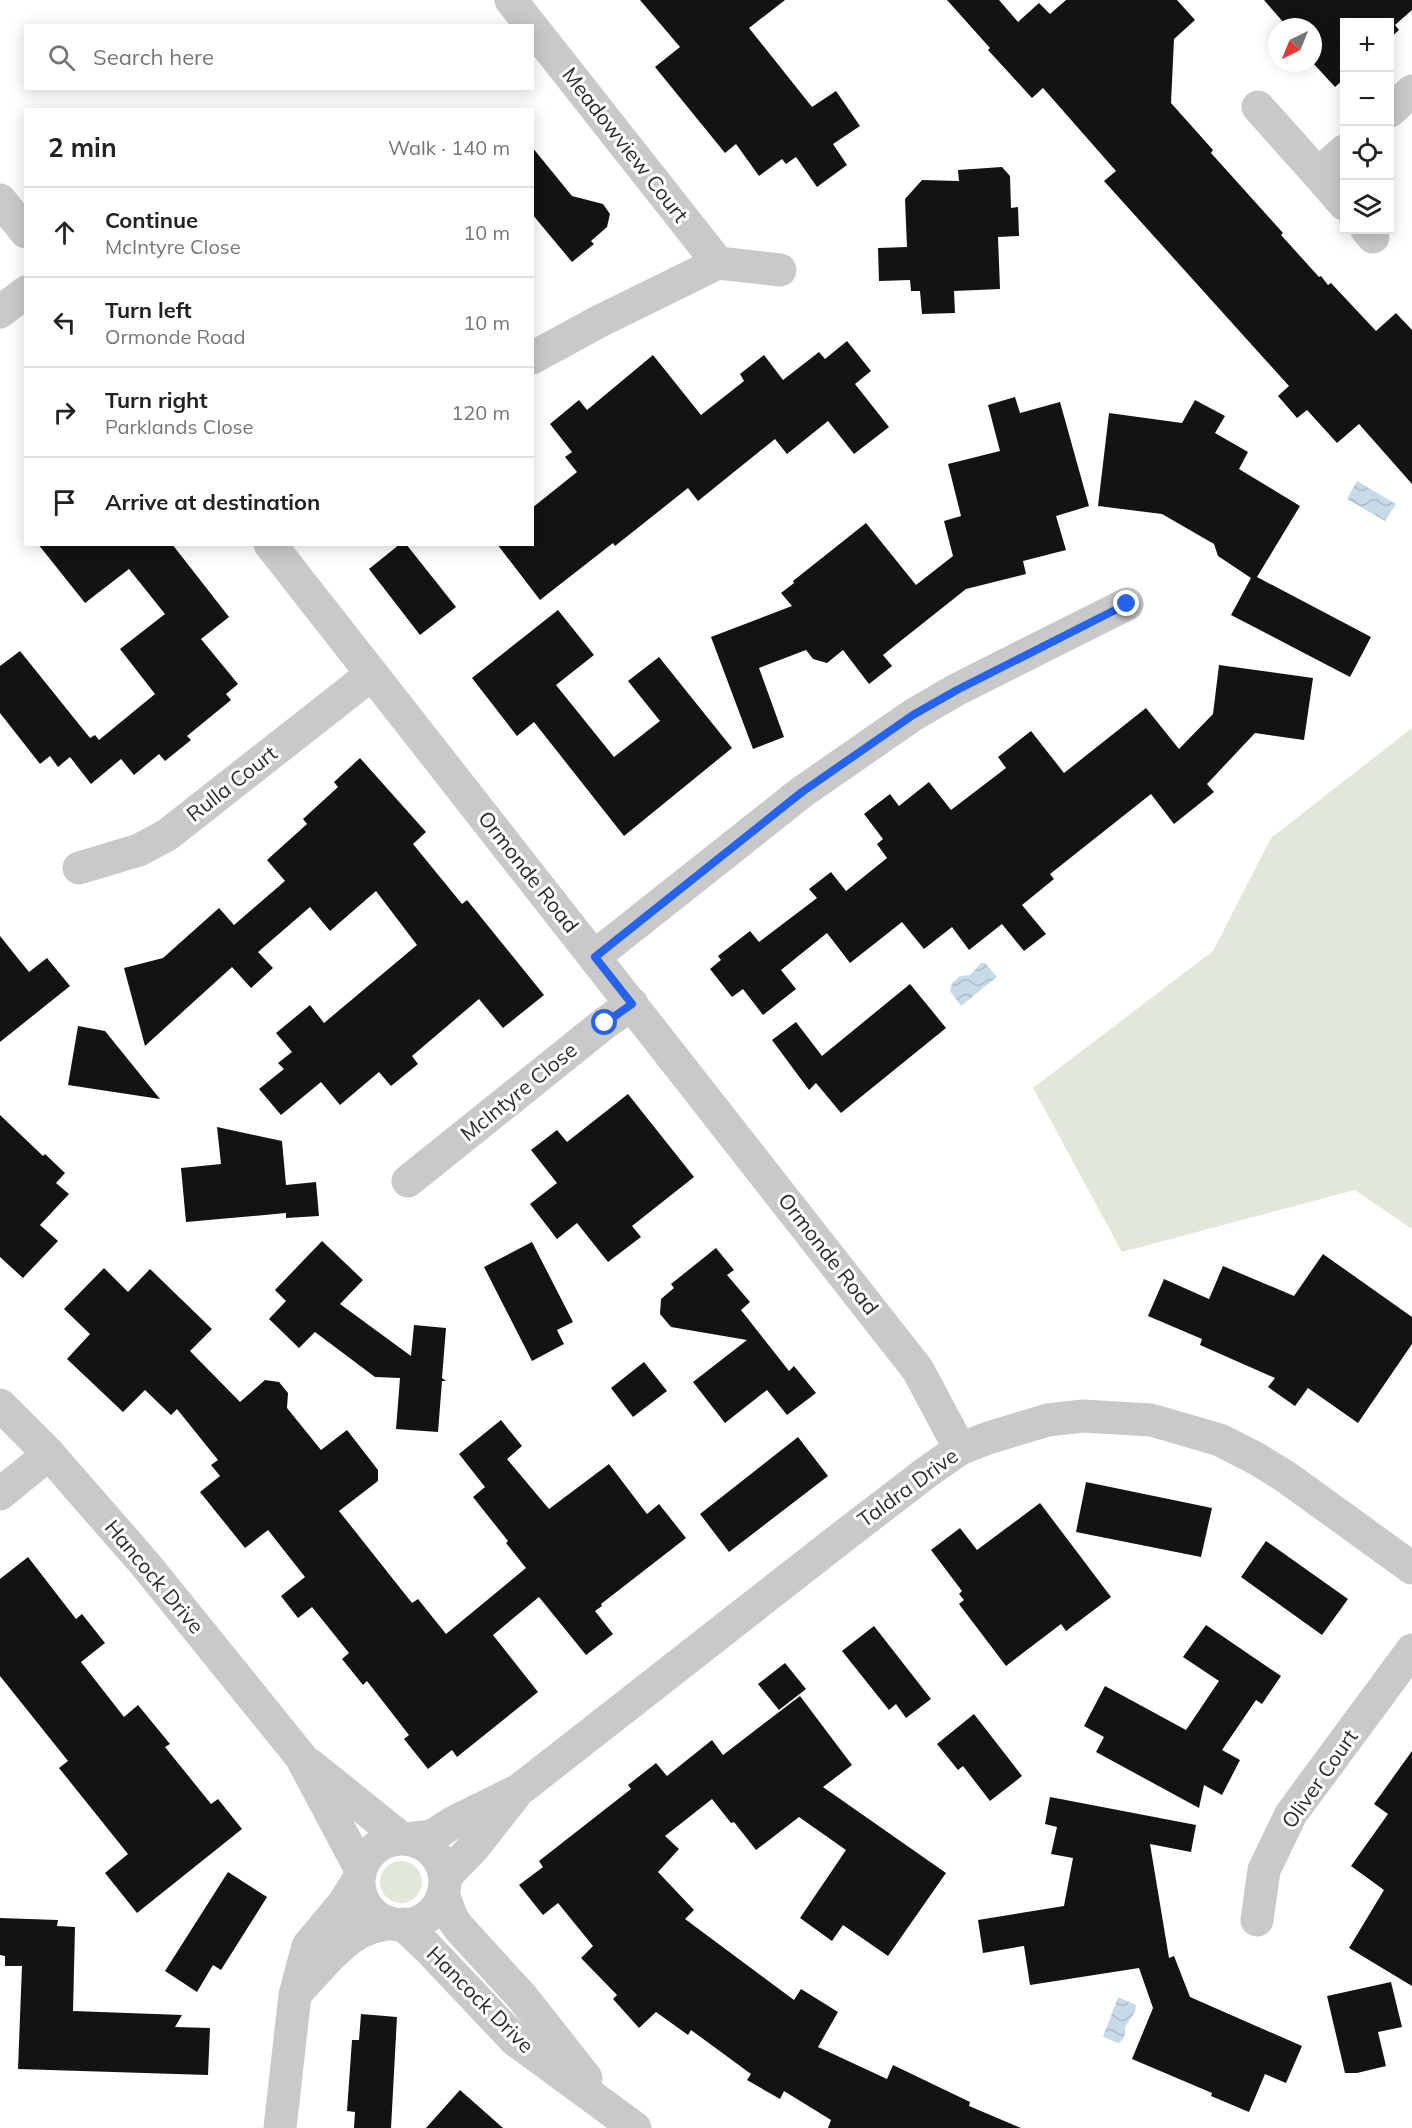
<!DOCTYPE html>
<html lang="en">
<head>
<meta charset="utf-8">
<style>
  body { margin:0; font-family:Mulish,sans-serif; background:#f2f2f2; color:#222 }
  .controls { position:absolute; right:18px; top:18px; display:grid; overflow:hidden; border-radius:0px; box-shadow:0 3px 15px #0003 }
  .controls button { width:54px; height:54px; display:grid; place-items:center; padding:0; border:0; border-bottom:2px solid #e0e0e0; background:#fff; color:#222; font:30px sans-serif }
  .compass { position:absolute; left:1268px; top:18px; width:54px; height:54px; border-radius:50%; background:#fff; box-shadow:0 3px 15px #0003; rotate:223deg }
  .stop { position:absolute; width:18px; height:18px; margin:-14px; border:4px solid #2563eb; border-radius:50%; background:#fff }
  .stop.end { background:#2563eb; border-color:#fff; box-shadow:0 2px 6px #0008 }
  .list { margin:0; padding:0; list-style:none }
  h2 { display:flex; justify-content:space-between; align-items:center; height:78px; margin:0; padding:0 24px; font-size:26px }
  h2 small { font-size:20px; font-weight:400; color:#767676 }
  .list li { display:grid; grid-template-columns:39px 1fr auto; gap:18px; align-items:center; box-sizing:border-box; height:90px; padding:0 24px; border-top:2px solid #e0e0e0 }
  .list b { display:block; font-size:22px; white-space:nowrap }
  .list p { margin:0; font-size:20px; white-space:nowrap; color:#767676 }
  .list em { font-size:20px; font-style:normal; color:#767676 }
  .icon { flex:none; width:33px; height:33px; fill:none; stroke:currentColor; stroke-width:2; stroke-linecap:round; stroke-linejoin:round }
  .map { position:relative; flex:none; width:1412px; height:2128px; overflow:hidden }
  .search { position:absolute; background:#fff; box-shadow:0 3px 15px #0003; left:24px; top:24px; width:510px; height:66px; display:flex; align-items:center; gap:15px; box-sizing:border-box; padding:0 21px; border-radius:0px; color:#767676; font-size:22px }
  .panel { position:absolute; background:#fff; box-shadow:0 3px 15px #0003; left:24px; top:108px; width:510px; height:438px; border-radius:0px }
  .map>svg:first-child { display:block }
</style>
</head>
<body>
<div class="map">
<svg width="1412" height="2128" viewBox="0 0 1412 2128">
  <defs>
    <pattern id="water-waves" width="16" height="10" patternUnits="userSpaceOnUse" patternTransform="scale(1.5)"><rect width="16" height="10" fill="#c7dae7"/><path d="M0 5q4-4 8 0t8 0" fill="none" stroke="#abbbc6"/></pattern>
  </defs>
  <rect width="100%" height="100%" fill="#fff"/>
  <g fill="#e1e8da">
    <path d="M1412,728V1229L1355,1190L1122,1252L1033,1088L1213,951L1271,838Z"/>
    <circle cx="401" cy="1882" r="21"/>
  </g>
  <g fill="url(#water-waves)">
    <path d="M1357,481L1396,504L1385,521L1347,499Z"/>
    <path d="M981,963H985L997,977L961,1006L950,991L952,983L960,976L970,975Z"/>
    <path d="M1118,1997L1136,2005L1135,2012L1125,2027C1126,2034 1124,2040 1118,2043L1103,2037Z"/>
  </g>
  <g fill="#131313">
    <path d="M640,0H785L749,28L812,107L836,91L860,126L833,144L847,165L817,187L796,157L786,164L782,159L759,176L736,144L725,153L655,67L680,47Z"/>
    <path d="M947,0H999L1018,22L1039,3L1050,14L1066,0H1177L1195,20L1174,39L1171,103L1213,150L1211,153L1283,233L1281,235L1319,277L1321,276L1328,285L1331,283L1376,331L1396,313L1412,330V484L1359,424L1337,443L1307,410L1297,418L1278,396L1289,386L1104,181L1116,171L1043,88L1032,98L988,50L990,48Z"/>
    <path d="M1264,0H1412V10L1395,25L1399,30L1389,39V22H1344V79L1335,87L1313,63V27H1280L1284,23Z"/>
    <path d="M532,147L572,196L603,204L610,214L607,227L591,241L594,244L572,262L532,214Z"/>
    <path d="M1002,167L1010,176L1011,208L1018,207L1019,236L998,237L1000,289L954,291L955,313L922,314L920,291H911L910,280L879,281L878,248L907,247L905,199L922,180L959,181L958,170Z"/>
    <path d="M847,341L871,371L855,384L889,427L854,454L828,421L787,454L775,439L698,501L688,488L615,546L613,543L540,600L497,544H532V508L577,472L565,457L572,452L550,424L579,400L587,410L653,355L701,415L744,381L740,374L764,355L783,380L819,352L825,359Z"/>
    <path d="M1015,397L1020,413L1060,402L1089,506L1056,516L1066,550L1023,561L1026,574L966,589L883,655L892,666L869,684L843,650L827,663L813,659L806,650L759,668L784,737L753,749L711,637L792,606L781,593L794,583L793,581L866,523L916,585L953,556L944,521L961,516L948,464L1000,451L988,405Z"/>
    <path d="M1195,400L1225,416L1215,433L1248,452L1239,469L1300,506L1257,577L1371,637L1350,677L1231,615L1251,578L1218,556L1214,544L1162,514L1098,506L1109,413L1182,423Z"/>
    <path d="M38,544H172L229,617L201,639L238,684L226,694L231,700L187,736L191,740L165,761L159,754L134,775L121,759L91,784L70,757L58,767L50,756L40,764L0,713V666L20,651L90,738L95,735L99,740L155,694L120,649L165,614L129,569L85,603Z"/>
    <path d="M400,544H406L456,607L420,635L369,569Z"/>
    <path d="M558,610L594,655L556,685L614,757L660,721L628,681L659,657L732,748L624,836L534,722L517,736L472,678Z"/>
    <path d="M1219,665L1313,678L1304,740L1255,733L1207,784L1214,792L1174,824L1151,794L1050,874L1054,879L1022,905L1046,934L1024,951L1002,924L969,950L952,927L924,949L902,922L850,963L827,933L781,970L796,989L763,1015L743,989L732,997L710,969L721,960L718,956L750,931L759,942L817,898L809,889L831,872L846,891L887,858L877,844L883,839L864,814L890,794L899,806L929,782L951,810L1006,768L998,757L1031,731L1064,773L1146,708L1179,749L1213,714Z"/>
    <path d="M360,758L426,832L413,844L462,904L467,900L544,995L503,1028L479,999L412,1056L418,1064L391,1086L379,1072L340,1105L321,1082L281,1115L259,1089L284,1069L278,1063L292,1052L276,1033L310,1005L324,1023L417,945L376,891L330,931L310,907L258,952L273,968L251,988L232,967L145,1046L124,968L163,958L219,908L234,925L285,881L267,860L307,824L303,819L338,787L334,782Z"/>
    <path d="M0,936L29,972L47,958L70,986L0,1042Z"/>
    <path d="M910,984L946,1028L841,1113L816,1083L809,1090L772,1040L796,1022L822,1056Z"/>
    <path d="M78,1026L105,1031L160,1099L68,1085Z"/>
    <path d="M628,1094L694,1177L632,1226L641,1237L608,1262L577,1223L557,1239L530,1204L557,1183L531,1150L557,1130L567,1142Z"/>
    <path d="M0,1115L43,1156L45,1154L65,1173L56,1183L69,1194L40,1225L58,1241L23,1278L0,1257Z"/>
    <path d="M217,1127L282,1141L286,1185L316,1182L319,1216L286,1218V1213L186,1222L181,1168L221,1164Z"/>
    <path d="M322,1241L363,1280L340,1304L411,1356L414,1325L446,1328L442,1378L446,1381H442L438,1432L396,1429L400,1378L375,1377L315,1332L299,1348L269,1319L286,1301L275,1290Z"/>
    <path d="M532,1242L573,1322L557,1330L564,1344L532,1361L484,1267Z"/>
    <path d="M716,1248L734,1270L727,1275L750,1302L741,1310L789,1371L794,1366L816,1393L787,1415L767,1390L725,1423L693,1382L747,1340L671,1327L660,1314L661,1299L674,1288L671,1284Z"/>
    <path d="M1323,1254L1412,1317V1344L1358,1423L1308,1388L1295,1406L1268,1387L1275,1378L1200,1345L1202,1339L1148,1316L1164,1279L1209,1299L1223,1266L1294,1296Z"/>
    <path d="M104,1268L128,1292L150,1269L212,1329L190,1351L240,1402L265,1380L279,1382L288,1393L287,1408L321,1450L347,1430L378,1470V1481L339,1511L412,1603L418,1599L446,1634L526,1568L506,1543L508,1541L473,1497L485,1487L459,1454L501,1420L522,1446L507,1459L549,1509L609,1464L647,1514L659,1504L686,1538L601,1604L602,1606L595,1611L613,1634L586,1655L539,1597L493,1635L538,1692L457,1757L452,1750L428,1769L404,1739L409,1735L367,1681L363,1685L342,1659L349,1653L312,1607L298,1618L281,1596L305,1577L268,1530L245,1548L200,1492L220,1476L211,1465L218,1460L177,1409L171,1415L145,1390L123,1412L67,1359L90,1334L64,1309Z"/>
    <path d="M644,1362L667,1391L633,1417L611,1388Z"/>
    <path d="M798,1437L828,1476L729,1552L700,1514Z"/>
    <path d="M1086,1482L1212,1508L1201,1557L1076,1532Z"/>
    <path d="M1040,1503L1111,1597L1066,1631L1061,1624L1006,1666L959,1604L964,1600L959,1594L962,1591L931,1550L960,1528L977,1550Z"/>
    <path d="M1266,1541L1348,1599L1322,1635L1241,1577Z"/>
    <path d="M28,1557L76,1619L82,1614L105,1643L81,1662L124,1717L138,1705L170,1744L165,1747L211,1804L218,1799L242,1829L137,1913L105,1873L128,1854L59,1768L68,1761L0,1676V1579Z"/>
    <path d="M1206,1625L1281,1676L1262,1704L1256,1700L1222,1750L1240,1760L1222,1795L1204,1785L1199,1808L1096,1752L1104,1737L1084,1726L1105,1686L1186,1730L1219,1681L1183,1657Z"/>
    <path d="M874,1626L931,1699L906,1718L896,1704L889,1710L842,1651Z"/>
    <path d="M785,1663L806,1689L779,1710L758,1684Z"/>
    <path d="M800,1696L852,1765L823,1787L946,1873L888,1956L843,1925L832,1941L800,1918L846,1850L799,1817L756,1850L734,1822L731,1823L712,1799L665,1836L679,1849L658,1872L694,1910L685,1919L794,2000L801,1989L838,2012L818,2047L887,2079L893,2065L970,2102L969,2106L1021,2128H828L831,2120L784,2091L780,2099L747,2080L751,2074L691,2030L688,2035L656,2012L639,2028L613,1999L617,1995L581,1958L593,1946L558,1903L543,1915L519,1885L543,1867L539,1861L631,1789L628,1785L656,1763L667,1776L712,1740L723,1755Z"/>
    <path d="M974,1714L1022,1776L990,1801L963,1766L958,1770L937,1744Z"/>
    <path d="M1412,1751V1986L1349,1948L1384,1890L1351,1866L1388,1814L1374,1804Z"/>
    <path d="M1050,1797L1196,1825L1191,1852L1150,1844L1169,1958L1174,1956L1190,1997L1302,2046L1286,2083L1265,2074L1249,2112L1211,2096L1212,2093L1132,2059L1153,2008L1139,1968L1030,1985L1024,1946L983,1953L978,1920L1064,1906L1073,1858L1051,1854L1057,1827L1045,1824Z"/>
    <path d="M228,1872L267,1897L221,1970L213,1965L197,1992L165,1971Z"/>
    <path d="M0,1918L58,1920L57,1926L75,1927L73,2011L182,2015L175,2027L210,2028L208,2075L18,2069L22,1966H5V1956L0,1955Z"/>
    <path d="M1391,1982L1402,2027L1378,2032L1386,2066L1357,2073H1345L1327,1996Z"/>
    <path d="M361,2014L397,2017L391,2128H354L355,2112L347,2111L352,2040H359Z"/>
    <path d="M460,2090L503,2128H426Z"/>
  </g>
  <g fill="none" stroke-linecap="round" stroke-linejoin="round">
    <g stroke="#c9c9c9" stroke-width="33">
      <path d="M511,0L531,26"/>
      <path d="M532,27L718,263"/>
      <path d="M1258,107L1318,174"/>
      <path d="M1390,111L1412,91"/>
      <path d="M1344,151L1318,174L1344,204"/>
      <path d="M0,200L26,232"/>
      <path d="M1367,230L1373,237"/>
      <path d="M0,312L26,292"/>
      <path d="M532,358L598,322L718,263L780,270"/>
      <path d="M270,544L918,1370L960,1449"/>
      <path d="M79,868L139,850L167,835L372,674"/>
      <path d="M595,956L802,792L913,715L956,690L1127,604"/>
      <path d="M408,1181L605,1023L632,1004"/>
      <path d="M0,1405L49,1454L145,1564L301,1757L360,1868"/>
      <path d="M0,1494L49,1454"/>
      <path d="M309,1764L401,1838"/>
      <path d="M407,1839L432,1836L454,1822L519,1790L841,1538L927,1472L960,1449L988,1438L1048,1420L1083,1416L1151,1420L1220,1440L1257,1459L1286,1477L1412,1568"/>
      <circle cx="402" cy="1882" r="43"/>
      <path d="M445,1877L474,1847L514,1796"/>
      <path d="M443,1894L452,1918L459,1928L523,1998L586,2078"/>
      <path d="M1257,1920L1264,1870L1291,1814L1412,1650"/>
      <path d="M403,1924L429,1949L515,2040L635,2128"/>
      <path d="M298,1991C317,1971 342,1938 368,1929C375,1926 383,1925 391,1923"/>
      <path d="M280,2128L295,1995L308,1946L343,1904L358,1881"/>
    </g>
  </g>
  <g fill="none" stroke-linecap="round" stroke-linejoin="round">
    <path stroke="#2563eb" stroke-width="8" d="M605,1023L632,1004L595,957L802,792L913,715L957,690L1127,604"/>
  </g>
  <g text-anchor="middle" stroke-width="6" stroke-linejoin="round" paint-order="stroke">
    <g font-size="21" fill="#2c2c2c" stroke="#fff">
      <text transform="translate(625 145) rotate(52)" y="7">Meadowview Court</text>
      <text transform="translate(232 784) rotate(-38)" y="7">Rulla Court</text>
      <text transform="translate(528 872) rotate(52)" y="7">Ormonde Road</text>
      <text transform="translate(519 1092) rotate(-39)" y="7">McIntyre Close</text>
      <text transform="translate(828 1254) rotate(52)" y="7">Ormonde Road</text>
      <text transform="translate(908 1488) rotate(-36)" y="7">Taldra Drive</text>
      <text transform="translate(154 1577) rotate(50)" y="7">Hancock Drive</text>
      <text transform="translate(1320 1779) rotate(-55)" y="7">Oliver Court</text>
      <text transform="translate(480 2000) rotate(45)" y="7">Hancock Drive</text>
    </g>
  </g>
</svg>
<div class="controls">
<button>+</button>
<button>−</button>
<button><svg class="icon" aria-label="locate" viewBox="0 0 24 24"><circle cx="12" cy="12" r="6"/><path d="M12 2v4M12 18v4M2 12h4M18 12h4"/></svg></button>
<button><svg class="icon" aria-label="layers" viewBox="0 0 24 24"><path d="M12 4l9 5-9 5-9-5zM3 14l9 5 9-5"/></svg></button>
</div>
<svg class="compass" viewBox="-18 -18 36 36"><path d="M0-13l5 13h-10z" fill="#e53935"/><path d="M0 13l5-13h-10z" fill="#767676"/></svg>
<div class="stop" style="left:605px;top:1023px"></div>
<div class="stop end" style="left:1127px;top:604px"></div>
<div class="search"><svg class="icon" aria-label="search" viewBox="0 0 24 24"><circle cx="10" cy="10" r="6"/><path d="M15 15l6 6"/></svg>Search here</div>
<section class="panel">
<h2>2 min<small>Walk · 140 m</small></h2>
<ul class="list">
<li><svg class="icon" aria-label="ahead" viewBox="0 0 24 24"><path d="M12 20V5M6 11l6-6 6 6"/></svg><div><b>Continue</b><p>McIntyre Close</p></div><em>10 m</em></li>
<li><svg class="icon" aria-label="left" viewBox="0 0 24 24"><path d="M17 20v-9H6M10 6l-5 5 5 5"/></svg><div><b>Turn left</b><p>Ormonde Road</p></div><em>10 m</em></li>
<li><svg class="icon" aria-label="right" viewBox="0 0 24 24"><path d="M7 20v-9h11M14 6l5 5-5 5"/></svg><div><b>Turn right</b><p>Parklands Close</p></div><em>120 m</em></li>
<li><svg class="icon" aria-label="arrive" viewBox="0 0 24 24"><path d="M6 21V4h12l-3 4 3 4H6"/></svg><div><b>Arrive at destination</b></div></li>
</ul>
</section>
</div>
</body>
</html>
